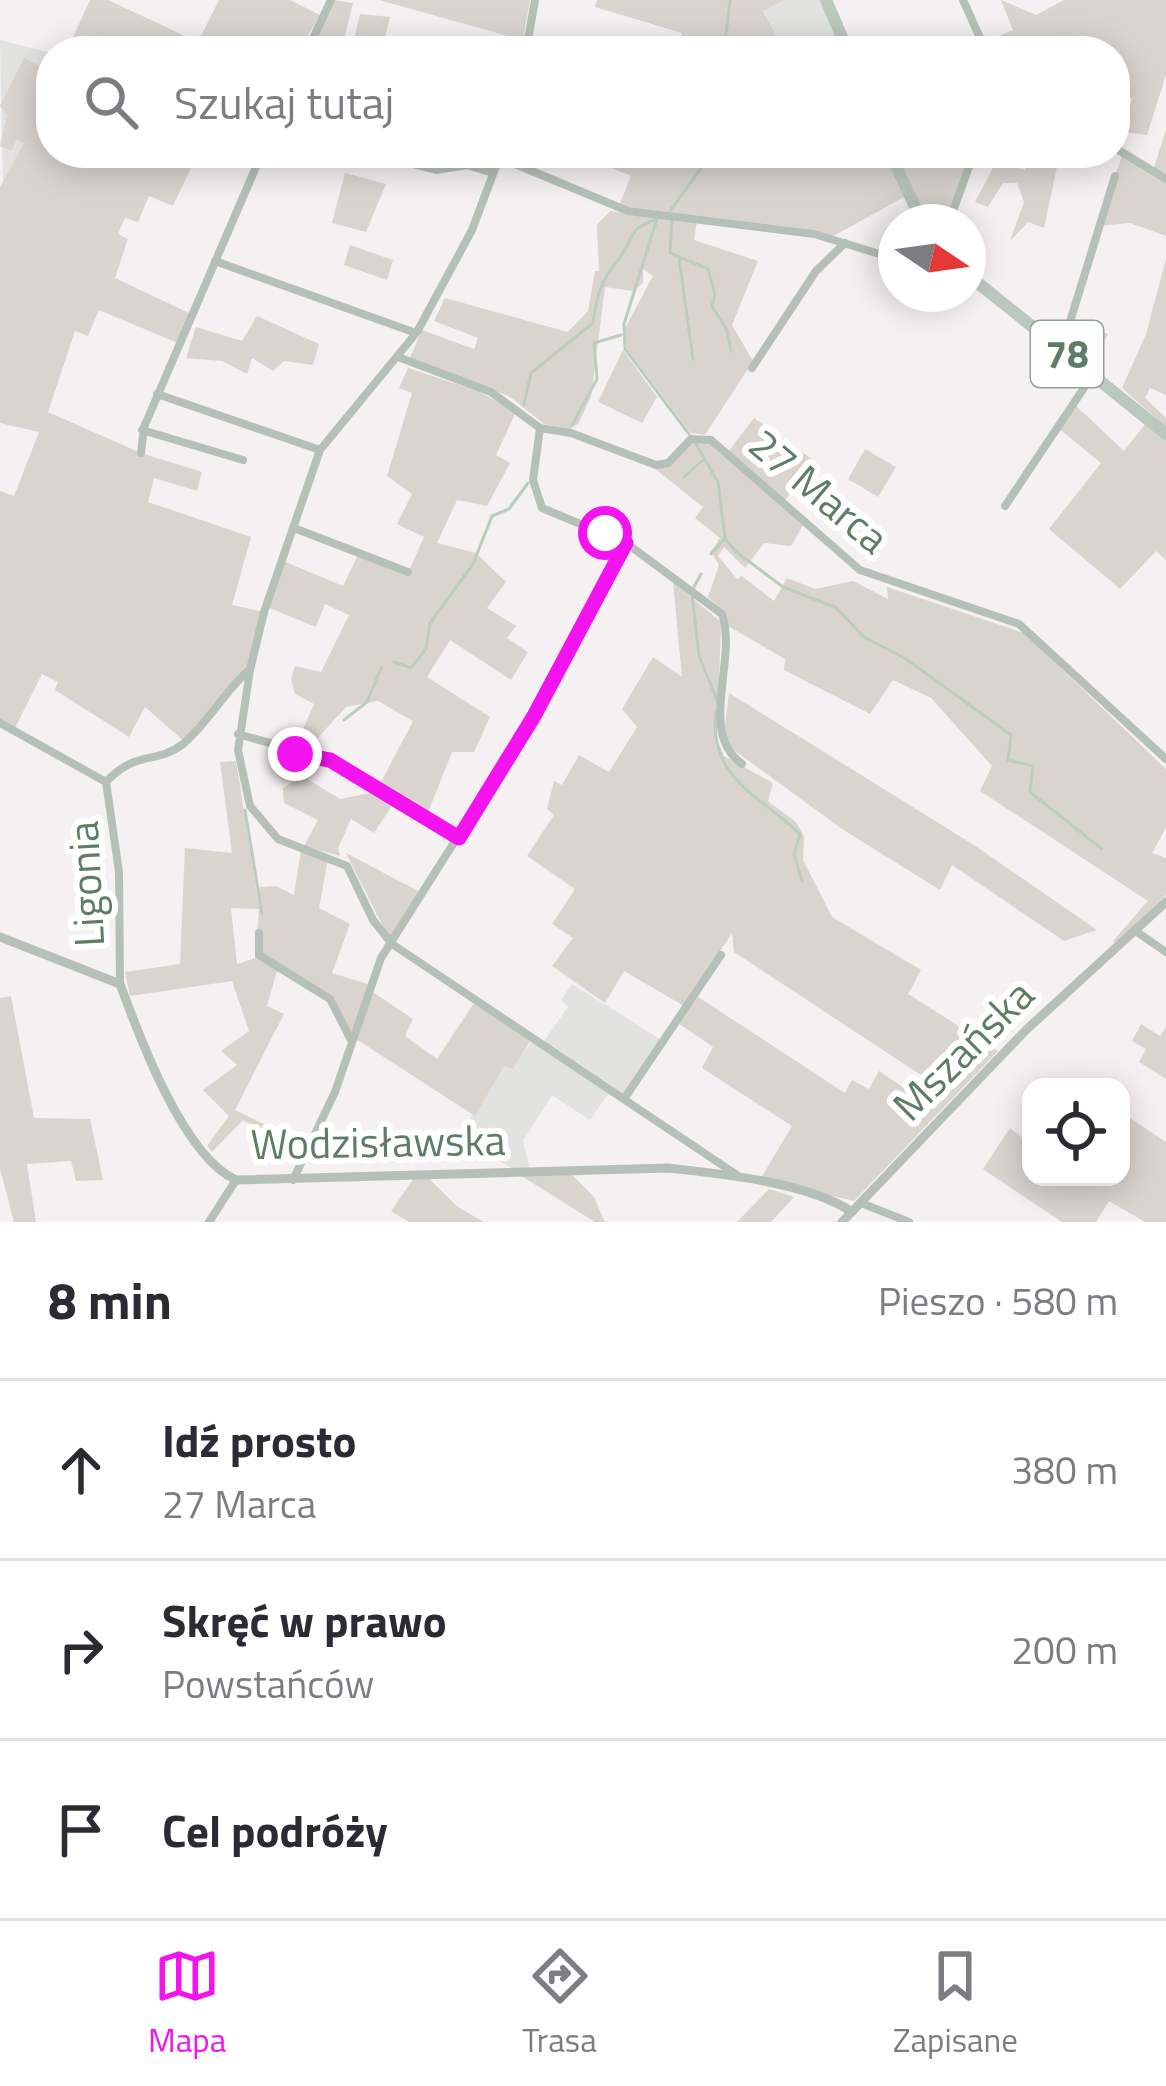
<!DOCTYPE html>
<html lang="pl">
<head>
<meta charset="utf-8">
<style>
  body { margin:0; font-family:"Titillium Web",sans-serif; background:#f7f7f7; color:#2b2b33 }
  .controls { position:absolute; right:36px; bottom:36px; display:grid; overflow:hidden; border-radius:24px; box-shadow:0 6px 30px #0003 }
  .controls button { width:108px; height:108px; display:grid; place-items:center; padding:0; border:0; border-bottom:3px solid #e1e1e2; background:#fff; color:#2b2b33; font:60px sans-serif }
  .compass { position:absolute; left:878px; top:204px; width:108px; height:108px; border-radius:50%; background:#fff; box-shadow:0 6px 30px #0003; rotate:103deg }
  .stop { position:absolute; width:36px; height:36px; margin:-27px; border:9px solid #f313ef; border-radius:50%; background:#fff }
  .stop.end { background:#f313ef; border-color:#fff; box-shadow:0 3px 12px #0008 }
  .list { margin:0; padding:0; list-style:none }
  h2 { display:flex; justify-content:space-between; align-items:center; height:156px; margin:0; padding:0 48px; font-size:51px }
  h2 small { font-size:39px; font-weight:400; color:#7c7c81 }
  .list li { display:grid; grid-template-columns:78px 1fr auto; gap:36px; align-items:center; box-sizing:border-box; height:180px; padding:0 48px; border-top:3px solid #e1e1e2 }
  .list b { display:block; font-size:45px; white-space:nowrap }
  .list p { margin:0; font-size:39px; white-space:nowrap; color:#7c7c81 }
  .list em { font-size:39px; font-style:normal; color:#7c7c81 }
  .icon { flex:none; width:66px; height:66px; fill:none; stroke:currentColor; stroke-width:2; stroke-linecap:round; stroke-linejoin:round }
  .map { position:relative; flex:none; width:1166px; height:1222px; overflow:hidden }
  .search { position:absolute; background:#fff; box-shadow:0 6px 30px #0003; left:36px; right:36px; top:36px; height:132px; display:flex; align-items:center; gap:30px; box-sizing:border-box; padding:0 42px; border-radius:48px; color:#7c7c81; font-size:45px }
  .sheet { height:696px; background:#fff }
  nav { display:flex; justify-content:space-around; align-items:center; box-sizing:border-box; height:168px; border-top:3px solid #e1e1e2; background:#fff; font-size:33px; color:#7c7c81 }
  nav a { display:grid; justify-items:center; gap:6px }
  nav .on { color:#f313ef }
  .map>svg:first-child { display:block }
</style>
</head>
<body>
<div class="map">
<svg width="1166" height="1222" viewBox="0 0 1166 1222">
  <rect width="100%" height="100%" fill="#f5f0f1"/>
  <g fill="#e2e2e1">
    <path d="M784,0H822L843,51H785L763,10Z"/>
    <path d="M0,40L51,53V85L3,188Z"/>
    <path d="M572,984L660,1039L624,1094H608L590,1120L552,1095L523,1141L530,1168L513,1169L459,1136L503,1064L512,1067L532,1041L540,1046L544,1041L568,1007L561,1000Z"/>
  </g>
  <g fill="#dad4cf" fill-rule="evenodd">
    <path d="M90,0H108L198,42L219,0H290L320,15L298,51H246L230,44L226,51H80L69,46Z"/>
    <path d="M333,0L353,3L341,51L314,43Z"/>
    <path d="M379,0H530L523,40Z"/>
    <path d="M597,0H784L763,11L785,51H679L682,33L595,7Z"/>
    <path d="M1001,0L1036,15L1064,0H1166V75L1147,135L1124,132L1132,98H1115V51H989L986,41L1013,30Z"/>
    <path d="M360,14L390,17L382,51H351Z"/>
    <path d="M24,58L51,72V153H198L173,206L149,196L138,222L125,218L118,234L128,239L115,278L191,314L178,343L99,310L88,336L75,331L48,412L141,453L202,472L197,491L154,478L148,502L251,537L232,605L264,612L250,670L185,742L145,707L129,737L55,690L58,682L42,674L14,730L0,723V491L14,496L39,432L0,423V187L24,143L17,139L11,151L0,146L7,115L0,106Z"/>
    <path d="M1166,130V236L1130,223L1097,226L1123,153L1153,171Z"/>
    <path d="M574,153H884L904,197L830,238L815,230L619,206L631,176Z"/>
    <path d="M896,153H972L946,222H928Z"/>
    <path d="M1030,153H1060L1044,228L1028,222L1010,241L1024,202L1017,183H1003L988,207L975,202L996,162L1025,170Z"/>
    <path d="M345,173L386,184L366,232L332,223Z"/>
    <path d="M610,211L697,221L694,240L758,261L732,325L753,361L705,435L691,433L627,349L624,330L653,276L643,269V283L633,291L605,287L591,397L578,424L570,429L544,424L509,396L409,360L422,330L474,349L478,338L434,321L445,298L568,332L588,311L595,271H599L597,225Z"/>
    <path d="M350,245L393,260L387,280L344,265Z"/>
    <path d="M1166,259V395L1150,388L1145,398L1166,418V427L1122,388L1146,334Z"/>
    <path d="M257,316L319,344L313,365L284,361L273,371L252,358L247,374L222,361L186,358L196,327L242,341Z"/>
    <path d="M1066,323L1083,332L1088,327L1108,334L1092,365L1040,324Z"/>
    <path d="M623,350L657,397L642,423L598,402Z"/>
    <path d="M408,368L478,391L516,412L496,455L510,463L487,506L457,500L437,543L476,553L506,582L487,608L516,626L507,638L528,652L511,680L450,640L427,677L490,717L474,752H452L427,815L379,786L413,721L378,701L346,707L314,742L303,729L314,704L295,694L291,679L295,666L321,672L349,615L325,604L316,627L267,607L283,561L343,586L358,555L407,575L424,537L397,524L412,494L387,476L412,393L399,388Z"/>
    <path d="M1073,403L1124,451L1146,423L1166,439V560L1156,551L1120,589L1049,529L1101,463L1057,427Z"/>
    <path d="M754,418L813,460L785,501L728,452Z"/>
    <path d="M691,442L713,443L803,525L791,546L764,543L745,568L724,547L718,556L737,579L742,576L774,601L787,578L815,589L853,581L888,599L887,587L1024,633L1166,769V828L1152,853L1166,858V895L1117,944L1113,941L1148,901L980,791L992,766L931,698L893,680L870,714L784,670L785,659L728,626L723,610L708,597L719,565L711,552L720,538L695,518L703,507L654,468Z"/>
    <path d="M865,449L896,467L878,497L848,479Z"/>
    <path d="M673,582L721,622L717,740L724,756L773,783L768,801L796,822L804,837L803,860L832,917L921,970L908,994L998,1051L854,1201L761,1178L792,1126L702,1068L713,1047L678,1023L698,997L845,1093L852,1080L869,1089L879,1071L913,1094L930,1081L734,952L732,933L684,1006L624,971L605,1003L552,966L573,938L552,924L575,889L527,856L554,815L547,809L554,781L562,785L579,755L609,772L637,727L622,709L653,657L682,677Z"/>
    <path d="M729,693L974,845L1097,930L1064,941L952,865L940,890L842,829L731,748L724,733Z"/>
    <path d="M236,761L258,900L260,887L276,886L294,895L301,851L328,859L319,908L350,924L332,973L368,984L350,1038L326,998L277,971L267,1006L284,1014L235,1110L306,1145L295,1169L297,1149L243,1120L212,1152L207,1146L229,1116L203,1090L237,1065L221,1051L249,1031L232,981L130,996L125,972L180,964L185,848L232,853L220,762ZM231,908L259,909L255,958L237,964Z"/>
    <path d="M302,776L340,799L375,792L393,804L374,833L351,819L338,848L340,856L304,846L318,820L284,803L283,788Z"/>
    <path d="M346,853L420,892L391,942Z"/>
    <path d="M371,991L413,1019L405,1036L437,1059L474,1003L530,1041L513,1069L504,1066L475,1116L356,1039Z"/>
    <path d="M11,996L34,1118L90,1119L103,1180L76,1181L71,1161L27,1164L36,1222H14L0,1169V998Z"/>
    <path d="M1141,1024L1160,1036L1166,1027V1079L1139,1062L1146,1049L1132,1041Z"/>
    <path d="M1121,1112L1166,1142V1222H1145L1109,1201L1096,1222H1062L983,1169L1010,1128L1031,1145V1177H1121Z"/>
    <path d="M571,1174L594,1197L605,1222H595L520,1175Z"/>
    <path d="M414,1178L429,1179L458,1207L484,1222H409L391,1211Z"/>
    <path d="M769,1189L794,1197L771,1222H737Z"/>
  </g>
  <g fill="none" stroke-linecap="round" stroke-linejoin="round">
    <g stroke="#bccdbd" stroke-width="3">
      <path d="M724,51L730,0"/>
      <path d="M670,211L712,153"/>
      <path d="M672,218L670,253L708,269L715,294L712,306L727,330L731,351"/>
      <path d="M657,219L624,324L625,349L689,434"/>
      <path d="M679,258L693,359"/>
      <path d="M524,404L531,373L593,323C597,295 600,282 618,260C635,240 625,229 657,219"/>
      <path d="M572,425L597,379L594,343L621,335"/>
      <path d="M696,444L718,482L725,538L735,551L783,587L835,607L864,637L906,659L1011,735L1008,760L1033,766L1030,792L1102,849"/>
      <path d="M684,477L704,459"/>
      <path d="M711,554L725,538"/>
      <path d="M694,587L701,574"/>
      <path d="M692,595L699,656L718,702"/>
      <path d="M394,662L411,668L426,649L430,623L473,564L492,516L509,509L528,483"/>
      <path d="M716,711C708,778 758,794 800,834L794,854L802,881"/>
      <path d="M344,720L367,702L381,668"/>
      <path d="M245,810L262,914"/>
    </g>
    <g stroke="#b5c1b8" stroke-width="8">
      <path d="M963,0L986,51"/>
      <path d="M307,51L331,0"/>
      <path d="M526,51L535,0"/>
      <path d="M1115,148L1166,179"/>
      <path d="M370,153L436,170L467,165L493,173"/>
      <path d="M501,153L472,230L417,332L320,450L264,612L250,670L238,750L250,806L278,839L347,866L373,920L392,944L737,1175"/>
      <path d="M498,157L628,211L814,234L896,259"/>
      <path d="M949,222L974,153"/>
      <path d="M215,261L416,333"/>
      <path d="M398,357L491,392L540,428L571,433L656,465L668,463L691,439L711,440L860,570L1019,624L1166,759"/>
      <path d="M752,368L816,271L845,243"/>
      <path d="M1085,368L1088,362L1069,325L1115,176"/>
      <path d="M157,394L320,450"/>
      <path d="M142,430L243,460"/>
      <path d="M141,453L144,427L262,153"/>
      <path d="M1005,506L1092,376"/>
      <path d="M294,528L408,572"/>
      <path d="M626,543L722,614C738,660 697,732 742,764"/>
      <path d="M0,723L106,782L119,872L120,984"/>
      <path d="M238,734L330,760L459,838"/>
      <path d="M106,782C137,749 156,765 183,744C208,723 224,692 248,671"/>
      <path d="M1137,932L1166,952"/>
      <path d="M259,933V955L330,999L351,1040"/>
      <path d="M624,1099L721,955"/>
      <path d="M293,1180L335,1092L381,958L534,716L626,543L542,508L533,480L540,428"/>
      <path d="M861,1203L909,1222"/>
      <path d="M209,1222L236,1180"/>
    </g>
    <g stroke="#b5c1b8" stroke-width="9">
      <path d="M0,937L120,984C139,1036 183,1156 236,1180L668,1168C721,1174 808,1182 852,1212"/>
      <path d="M842,1222L1026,1030L1166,902"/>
    </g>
    <g stroke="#bbc8be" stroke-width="12">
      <path d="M826,0L848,51"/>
      <path d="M890,153L922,222"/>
      <path d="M968,275L1166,434"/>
    </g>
  </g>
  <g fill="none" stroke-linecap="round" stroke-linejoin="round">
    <path stroke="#f313ef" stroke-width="15" d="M295,754L330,760L459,838L534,716L626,543L605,533"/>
  </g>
  <g text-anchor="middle" stroke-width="12" stroke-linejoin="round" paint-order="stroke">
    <rect fill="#fff" stroke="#8ea593" stroke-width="3" x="1031" y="321" width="72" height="66" rx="9"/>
    <g font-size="39" font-weight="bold" fill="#5d7e65">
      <text x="1067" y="368">78</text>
    </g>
    <g font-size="42" fill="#5d7e65" stroke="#fff">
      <text transform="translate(819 491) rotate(40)" y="15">27 Marca</text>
      <text transform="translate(86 884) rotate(-93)" y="15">Ligonia</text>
      <text transform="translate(963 1050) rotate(-45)" y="15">Mszańska</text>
      <text transform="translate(378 1142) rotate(-1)" y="15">Wodzisławska</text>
    </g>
  </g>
</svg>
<div class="controls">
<button><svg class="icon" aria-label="locate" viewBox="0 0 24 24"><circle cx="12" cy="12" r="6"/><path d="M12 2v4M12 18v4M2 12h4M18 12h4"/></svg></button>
</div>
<svg class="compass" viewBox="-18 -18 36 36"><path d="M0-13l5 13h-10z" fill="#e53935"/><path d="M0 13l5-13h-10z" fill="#7c7c81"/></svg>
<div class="stop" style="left:605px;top:533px"></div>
<div class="stop end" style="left:295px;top:754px"></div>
<div class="search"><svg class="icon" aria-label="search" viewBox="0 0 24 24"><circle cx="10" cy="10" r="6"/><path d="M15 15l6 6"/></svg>Szukaj tutaj</div>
</div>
<section class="sheet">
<h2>8 min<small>Pieszo · 580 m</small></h2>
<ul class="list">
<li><svg class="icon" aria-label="ahead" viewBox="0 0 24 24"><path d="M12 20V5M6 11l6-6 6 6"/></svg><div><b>Idź prosto</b><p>27 Marca</p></div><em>380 m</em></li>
<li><svg class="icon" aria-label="right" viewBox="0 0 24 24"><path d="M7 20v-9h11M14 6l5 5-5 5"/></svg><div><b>Skręć w prawo</b><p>Powstańców</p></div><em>200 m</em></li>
<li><svg class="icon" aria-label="arrive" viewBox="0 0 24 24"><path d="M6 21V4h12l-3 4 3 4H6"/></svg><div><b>Cel podróży</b></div></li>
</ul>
</section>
<nav>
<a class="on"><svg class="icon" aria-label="map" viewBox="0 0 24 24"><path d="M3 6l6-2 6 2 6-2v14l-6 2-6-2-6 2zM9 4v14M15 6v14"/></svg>Mapa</a>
<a><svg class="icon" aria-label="directions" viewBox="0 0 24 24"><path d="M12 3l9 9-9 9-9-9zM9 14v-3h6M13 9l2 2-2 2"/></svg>Trasa</a>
<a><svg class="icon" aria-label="saved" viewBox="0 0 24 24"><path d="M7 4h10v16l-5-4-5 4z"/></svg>Zapisane</a>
</nav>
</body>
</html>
